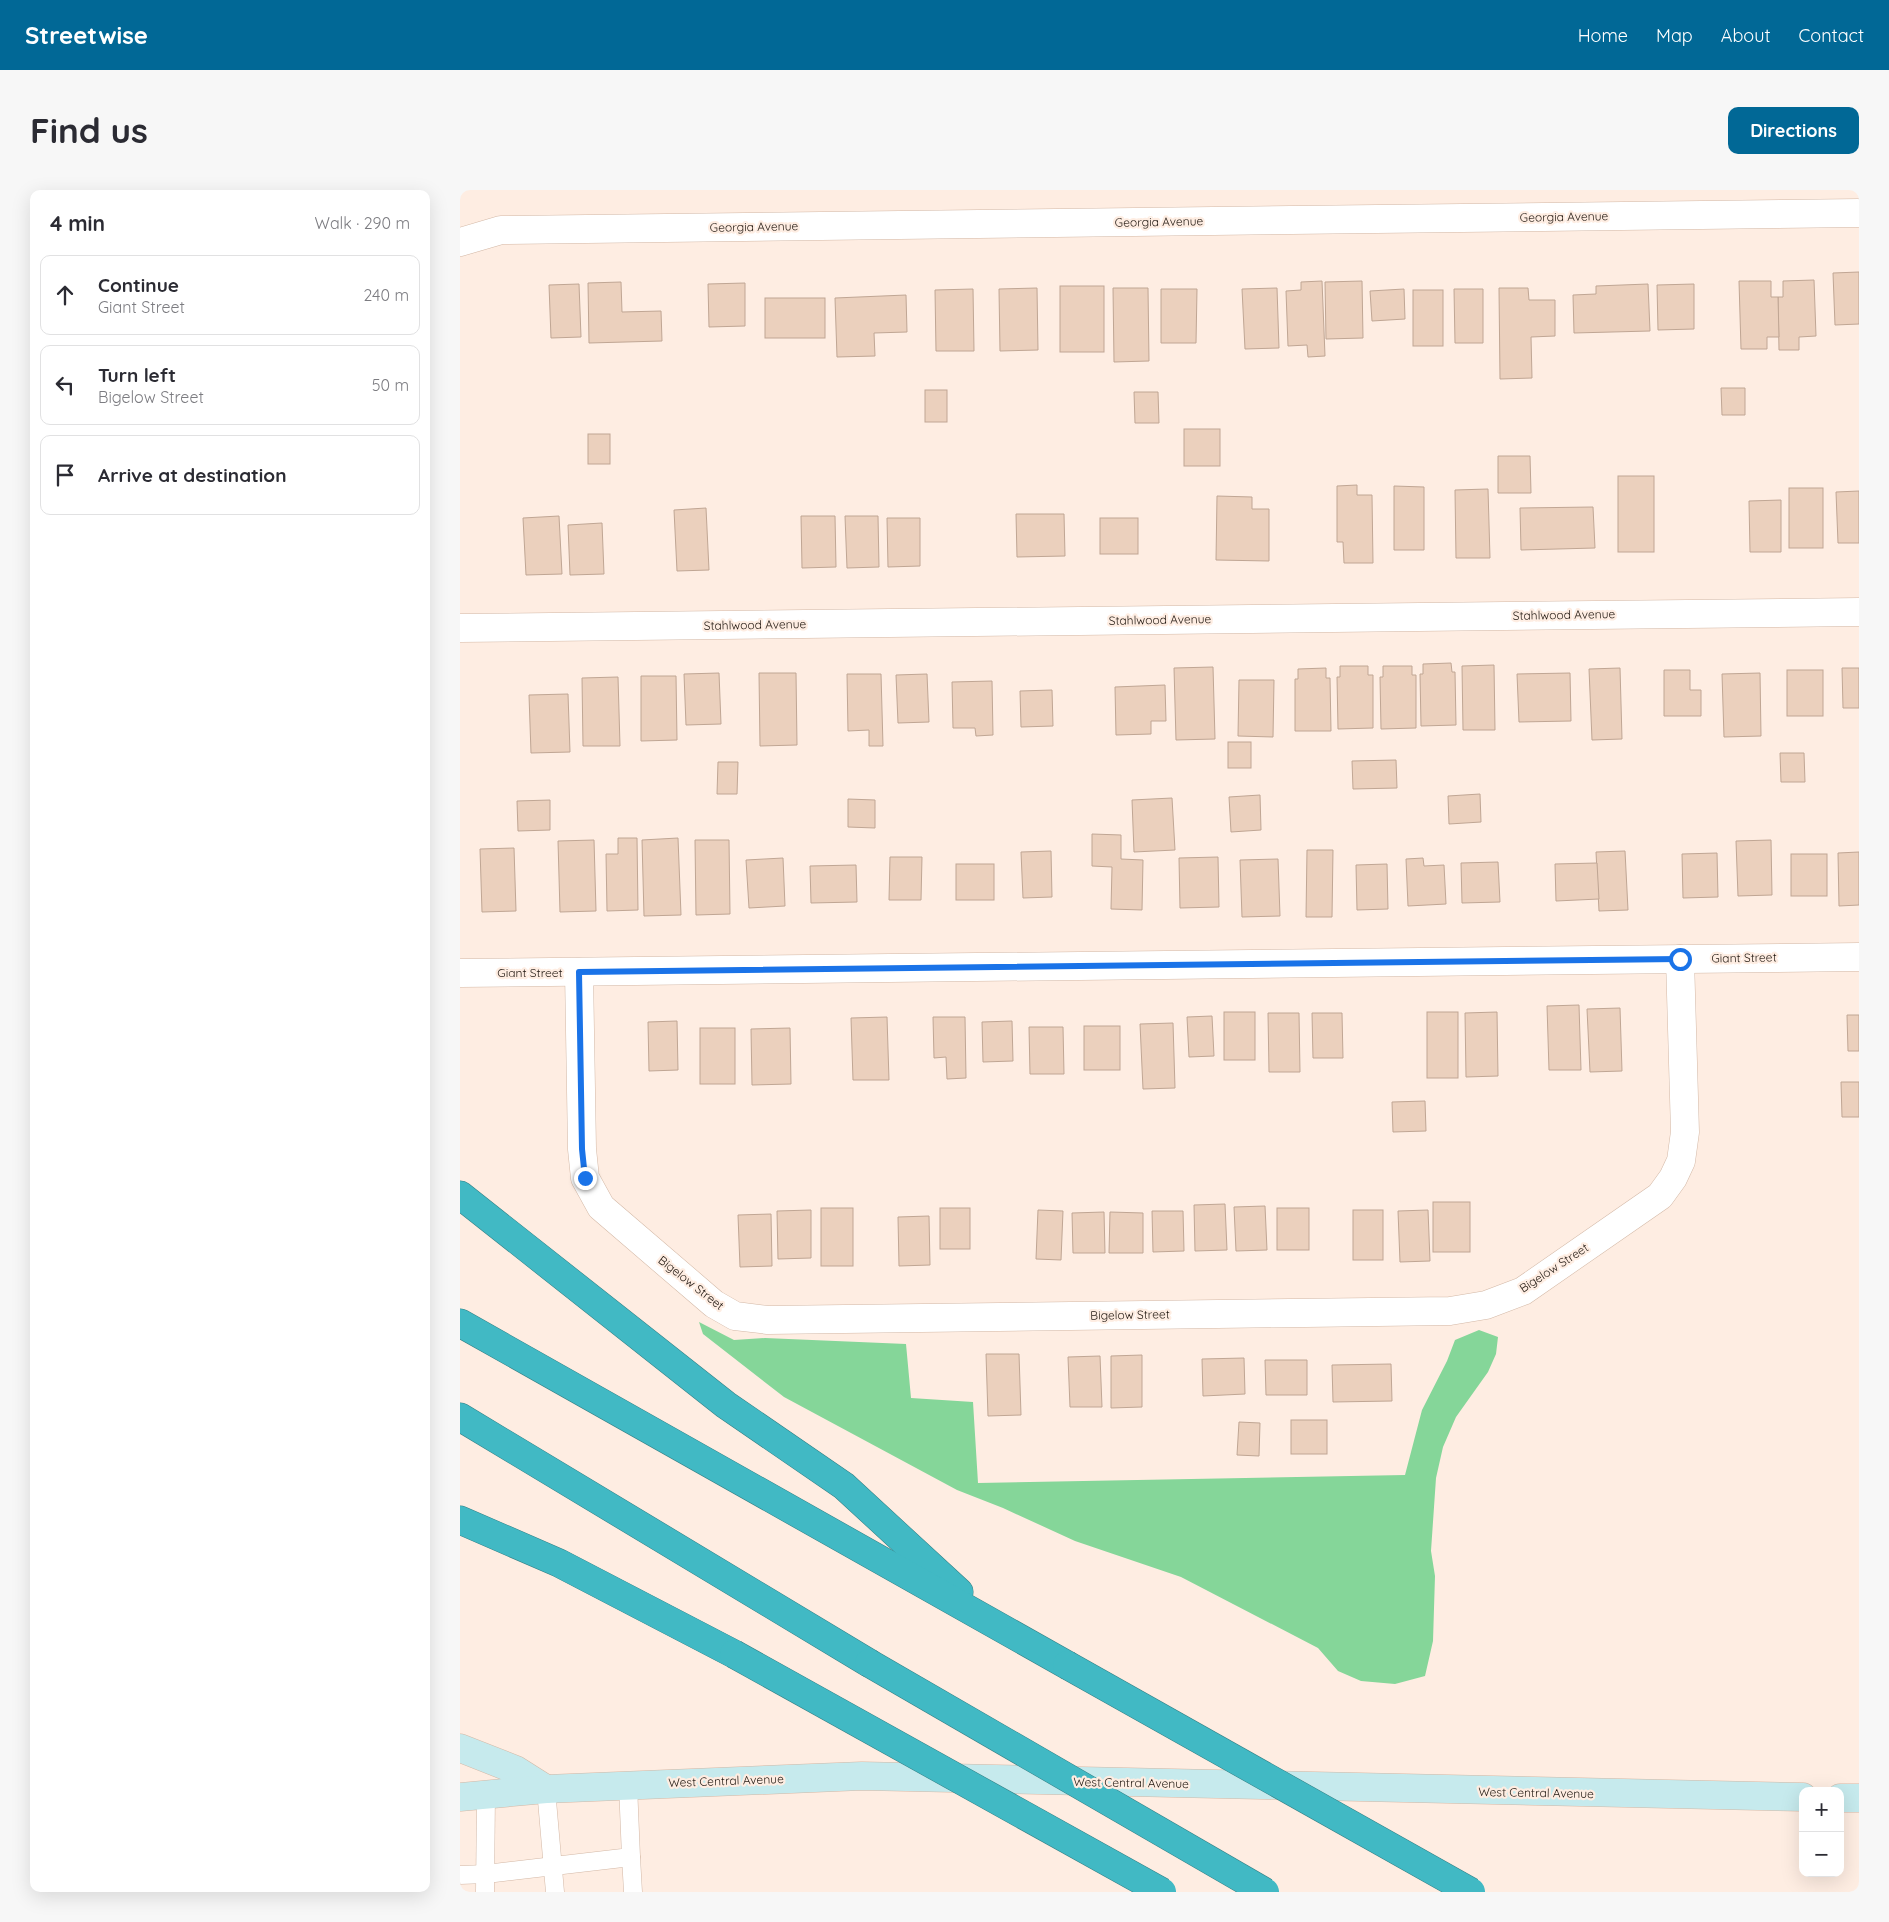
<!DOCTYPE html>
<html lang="en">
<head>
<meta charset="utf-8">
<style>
  body { margin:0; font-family:Quicksand,sans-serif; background:#f7f7f7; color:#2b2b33 }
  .controls { position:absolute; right:15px; bottom:15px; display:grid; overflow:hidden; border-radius:10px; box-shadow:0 5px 20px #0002 }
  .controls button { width:45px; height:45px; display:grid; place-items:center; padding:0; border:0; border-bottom:1px solid #e1e1e2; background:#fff; color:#2b2b33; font:25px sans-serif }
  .stop { position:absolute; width:15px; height:15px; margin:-11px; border:4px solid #1a73e8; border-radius:50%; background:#fff }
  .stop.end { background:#1a73e8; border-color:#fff; box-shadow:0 1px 5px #0008 }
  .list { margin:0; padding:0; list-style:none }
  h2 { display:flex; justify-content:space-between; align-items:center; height:65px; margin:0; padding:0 20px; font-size:21px }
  h2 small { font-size:16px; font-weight:400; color:#7c7c81 }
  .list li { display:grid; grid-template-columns:32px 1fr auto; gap:15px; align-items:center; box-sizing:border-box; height:80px; margin:0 10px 10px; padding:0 10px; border:1px solid #e1e1e2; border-radius:10px }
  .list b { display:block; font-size:19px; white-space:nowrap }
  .list p { margin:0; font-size:16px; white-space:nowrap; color:#7c7c81 }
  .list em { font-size:16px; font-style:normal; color:#7c7c81 }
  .icon { flex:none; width:28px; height:28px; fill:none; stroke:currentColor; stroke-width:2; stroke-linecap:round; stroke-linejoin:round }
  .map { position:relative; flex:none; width:1399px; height:1702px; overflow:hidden; border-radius:10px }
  header { display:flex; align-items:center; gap:30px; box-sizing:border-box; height:70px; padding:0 25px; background:#016896; color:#fff }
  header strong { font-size:24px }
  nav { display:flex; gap:28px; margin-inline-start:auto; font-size:18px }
  .intro { display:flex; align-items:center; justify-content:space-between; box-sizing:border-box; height:120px; padding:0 30px }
  h1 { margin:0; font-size:35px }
  .button { padding:12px 22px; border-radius:10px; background:#016896; color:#fff; font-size:18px; font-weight:700 }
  main { display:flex; gap:30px; padding:0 30px }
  aside { flex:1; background:#fff; border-radius:10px; box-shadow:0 5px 20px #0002 }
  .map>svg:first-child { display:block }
</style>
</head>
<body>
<header>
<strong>Streetwise</strong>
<nav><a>Home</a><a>Map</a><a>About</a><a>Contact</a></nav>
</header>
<div class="intro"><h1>Find us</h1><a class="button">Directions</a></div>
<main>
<aside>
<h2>4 min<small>Walk · 290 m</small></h2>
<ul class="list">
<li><svg class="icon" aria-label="ahead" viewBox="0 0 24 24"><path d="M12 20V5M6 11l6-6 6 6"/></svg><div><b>Continue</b><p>Giant Street</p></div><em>240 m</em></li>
<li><svg class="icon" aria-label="left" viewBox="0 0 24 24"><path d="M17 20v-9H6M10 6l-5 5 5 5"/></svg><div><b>Turn left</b><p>Bigelow Street</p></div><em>50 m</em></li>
<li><svg class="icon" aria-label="arrive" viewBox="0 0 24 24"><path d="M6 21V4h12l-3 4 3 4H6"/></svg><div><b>Arrive at destination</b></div></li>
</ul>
</aside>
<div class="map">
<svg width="1399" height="1702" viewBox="0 0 1399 1702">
  <rect width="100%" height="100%" fill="#feede2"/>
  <path fill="#85d699" d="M239,1132L274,1150L305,1148L446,1154L451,1208L513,1212L518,1293L945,1285L962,1220L987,1171L995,1150L1019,1140L1038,1147L1036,1164L1028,1182L996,1227L983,1257L976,1288L971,1361L975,1386L973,1451L965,1486L935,1494L901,1491L878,1481L858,1458L721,1387L615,1351L543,1318L497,1300L324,1207L243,1144Z"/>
  <g fill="#ebd0bd" stroke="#c0a694">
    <path d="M1399,82V134L1375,135L1373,83Z"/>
    <path d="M1354,90L1356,146L1339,147V160H1319L1318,107H1323V91Z"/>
    <path d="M862,91L865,166L848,167L847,155L828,156L826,101L841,100V92Z"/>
    <path d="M902,91L903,148L866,149L865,92Z"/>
    <path d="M1279,91H1311V107H1318L1319,147H1307V159H1281Z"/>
    <path d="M161,92L162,122L201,121L202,151L129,153L128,93Z"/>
    <path d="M285,93V136L249,137L248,94Z"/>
    <path d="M119,94L121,147L91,148L89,95Z"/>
    <path d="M1188,94L1190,141L1114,143L1113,105L1136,104V96Z"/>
    <path d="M1234,94V139L1198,140L1197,95Z"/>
    <rect x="600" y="96" width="44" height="66"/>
    <path d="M577,98L578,160L540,161L539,99Z"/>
    <path d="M653,98H688L689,171L654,172Z"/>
    <path d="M817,98L819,158L785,159L782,99Z"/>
    <path d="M1039,98H1068L1069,110H1095V146L1071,147L1072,188L1040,189Z"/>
    <path d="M513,99L514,161H476L475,100Z"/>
    <path d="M701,99H737L736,153H701Z"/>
    <path d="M944,99L945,129L912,131L910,101Z"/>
    <path d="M994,99H1023V153H995Z"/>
    <rect x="953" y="100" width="30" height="56"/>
    <path d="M446,105L447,142L414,143L415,166L377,167L375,108Z"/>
    <rect x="305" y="108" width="60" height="40"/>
    <path d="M1261,198H1285V225H1262Z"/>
    <rect x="465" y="200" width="22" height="32"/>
    <path d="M674,202H698L699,233H675Z"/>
    <rect x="724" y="239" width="36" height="37"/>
    <rect x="128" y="244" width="22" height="30"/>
    <path d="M1038,266H1070L1071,303H1038Z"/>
    <rect x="1158" y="286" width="36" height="76"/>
    <path d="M897,295V305H912L913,373H884L883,352H877V296Z"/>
    <path d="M934,296L964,297V360H934Z"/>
    <rect x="1329" y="298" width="34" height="60"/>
    <path d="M1028,299L1030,368H996L995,300Z"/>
    <path d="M1399,301V353H1378L1376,302Z"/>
    <path d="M757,306L792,307V319H809V371L756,370Z"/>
    <path d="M1321,310V362H1290L1289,311Z"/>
    <path d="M1133,317L1135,358L1061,360L1060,318Z"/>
    <path d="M246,318L249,380L217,381L214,320Z"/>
    <path d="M556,324H604L605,366L557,367Z"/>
    <path d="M99,326L102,384L66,385L63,328Z"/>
    <path d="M341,326H375L376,377L342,378Z"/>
    <path d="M385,326H418L419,377L387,378Z"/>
    <path d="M427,328H460V376L428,377Z"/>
    <rect x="640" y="328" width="38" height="36"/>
    <path d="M142,333L144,384L110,385L108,335Z"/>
    <path d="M991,473L992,482H995L996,535L961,536L960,484H963V474Z"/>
    <path d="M1034,475L1035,540H1003L1002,476Z"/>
    <path d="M880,476H908V485H913V538L878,539L877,487H880Z"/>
    <path d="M923,476H952V485H956V538L921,539L920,487H923Z"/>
    <path d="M753,477L755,549L716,550L714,478Z"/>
    <path d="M866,478V488H870L871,541H835V489H838V479Z"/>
    <path d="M1160,478L1162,549L1132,550L1129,479Z"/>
    <path d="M1382,478H1399V518H1383Z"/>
    <path d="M1204,480H1230V500H1241V526H1204Z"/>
    <rect x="1327" y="480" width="36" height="46"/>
    <path d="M259,483L261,534L226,535L224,484Z"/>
    <path d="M299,483H336L337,555L300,556Z"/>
    <path d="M1110,483L1111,531L1059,532L1057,484Z"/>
    <path d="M1300,483L1301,546L1264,547L1262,484Z"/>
    <path d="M387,484H421L423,556H409V540L388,541Z"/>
    <path d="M467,484L469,532L438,533L436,485Z"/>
    <path d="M181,486H216L217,550L181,551Z"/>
    <path d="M158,487L160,556H123L122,488Z"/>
    <path d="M779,490H814L813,547L778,546Z"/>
    <path d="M532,491L533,545L516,546L515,538H493L492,492Z"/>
    <path d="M705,495L706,531H691V544L656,545L655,497Z"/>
    <path d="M592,500L593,536L561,537L560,501Z"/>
    <path d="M108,504L110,562L71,563L69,505Z"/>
    <rect x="768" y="552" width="23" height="26"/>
    <path d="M1320,563H1344L1345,592H1321Z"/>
    <path d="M936,570L937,598L893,599L892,571Z"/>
    <path d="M258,572H278L277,604H257Z"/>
    <path d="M1020,604L1021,632L989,634L988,606Z"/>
    <path d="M800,605L801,640L771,642L769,607Z"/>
    <path d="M712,608L715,660L674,662L672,610Z"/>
    <path d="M388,609L415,610V638L388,637Z"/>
    <path d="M90,610V640L58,641L57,611Z"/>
    <path d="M632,644L661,645V669L683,670L682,720L651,719L652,677L632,676Z"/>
    <path d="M158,648H177L178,720L147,721L146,664H158Z"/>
    <path d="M218,648L221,725L184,726L182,650Z"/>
    <path d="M134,650L136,721L100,722L98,651Z"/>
    <path d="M235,650H269L270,724L236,725Z"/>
    <path d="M1311,650L1312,705L1278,706L1276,651Z"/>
    <path d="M54,658L56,721L22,722L20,659Z"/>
    <path d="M847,660H873L872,727H846Z"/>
    <path d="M591,661L592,707L563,708L561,662Z"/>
    <path d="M1165,661L1168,720L1139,721L1136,662Z"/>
    <path d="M1399,662V715L1379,716L1378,663Z"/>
    <path d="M1257,663L1258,707L1223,708L1222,664Z"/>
    <rect x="1331" y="664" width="36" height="42"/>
    <path d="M430,667H462L461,710H429Z"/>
    <path d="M758,667L759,717L720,718L719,668Z"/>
    <path d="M323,668L325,716L289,718L286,670Z"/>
    <path d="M963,668L964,676L984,675L986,714L948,716L946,669Z"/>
    <path d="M818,669L820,726L782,727L780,670Z"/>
    <path d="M1038,672L1040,712L1002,713L1001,673Z"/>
    <path d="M1137,673L1139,709L1096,711L1095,674Z"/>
    <rect x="496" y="674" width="38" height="36"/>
    <path d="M927,674L928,719L897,720L896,675Z"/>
    <path d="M396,675L397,712L351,713L350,676Z"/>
    <path d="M1119,815L1121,880H1089L1087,816Z"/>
    <path d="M1160,818L1162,881L1130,882L1127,819Z"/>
    <rect x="764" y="822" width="31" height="48"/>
    <rect x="967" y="822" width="31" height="66"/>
    <path d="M1037,822L1038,886L1006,887L1005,823Z"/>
    <path d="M808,823H839L840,882H809Z"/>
    <path d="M852,823H882L883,868H853Z"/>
    <path d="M1387,825H1399V861H1388Z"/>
    <path d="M752,826L754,866L729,867L727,827Z"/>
    <path d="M427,827L429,890H393L391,828Z"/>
    <path d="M473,827H505L506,888L487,889L486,867L474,868Z"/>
    <path d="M217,831L218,880L189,881L188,832Z"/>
    <path d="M552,831L553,871L523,872L522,832Z"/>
    <path d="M713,833L715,898L683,899L680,834Z"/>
    <rect x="624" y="836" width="36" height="44"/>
    <path d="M569,837H603L604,884H570Z"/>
    <rect x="240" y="838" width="35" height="56"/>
    <path d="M330,838L331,894L292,895L291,839Z"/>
    <path d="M1381,892H1399V927H1382Z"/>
    <path d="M965,911L966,941L933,942L932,912Z"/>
    <rect x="973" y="1012" width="37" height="50"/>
    <path d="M765,1014L767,1060L735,1061L734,1015Z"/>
    <path d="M805,1016L807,1060L776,1061L774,1017Z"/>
    <rect x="361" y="1018" width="32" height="58"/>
    <rect x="480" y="1018" width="30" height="41"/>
    <rect x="817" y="1018" width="32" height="42"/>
    <path d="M351,1020V1068L318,1069L317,1021Z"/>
    <path d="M578,1020L603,1021L601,1070L576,1069Z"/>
    <rect x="893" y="1020" width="30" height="50"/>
    <path d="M968,1020L970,1071L940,1072L938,1021Z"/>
    <path d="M692,1021H723L724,1061L693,1062Z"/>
    <path d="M644,1022L645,1063H613L612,1023Z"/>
    <path d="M650,1022L683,1023V1063H649Z"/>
    <path d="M311,1024L312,1076L280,1077L278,1025Z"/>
    <path d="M469,1026L470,1075L439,1076L438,1027Z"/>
    <path d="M526,1164H559L561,1225L528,1226Z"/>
    <path d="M682,1165V1217L651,1218V1166Z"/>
    <path d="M640,1166L642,1217H610L608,1167Z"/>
    <path d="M784,1168L785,1204L743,1206L742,1169Z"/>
    <path d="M805,1170H847V1205H806Z"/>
    <path d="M931,1174L932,1211L873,1212L872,1175Z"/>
    <rect x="831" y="1230" width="36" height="34"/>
    <path d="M779,1232L800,1233L799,1266L777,1265Z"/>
  </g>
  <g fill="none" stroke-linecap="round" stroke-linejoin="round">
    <g stroke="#d3b8a6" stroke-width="19">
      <g id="lane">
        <path d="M86,1599L95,1702"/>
        <path d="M171,1667L173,1702"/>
        <path d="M0,1685L26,1684L171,1667L168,1595"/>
        <path d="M25,1702L26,1604"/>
      </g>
    </g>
    <g stroke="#d3b8a6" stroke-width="29">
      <g id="street">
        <path d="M0,52L41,40L1399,23"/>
        <path d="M0,438L1399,422"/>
        <path d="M119,782L122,959L125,988L141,1017L254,1114L275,1126L308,1130L990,1121L1026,1115L1063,1101L1200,1006L1213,988L1221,971L1225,942L1220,769"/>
        <path d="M0,783L1399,767"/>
      </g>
    </g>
    <g stroke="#d3b8a6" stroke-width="29">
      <g id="secondary">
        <path d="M0,1558L56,1580L86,1599"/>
        <path d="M0,1607L86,1599L402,1586L1343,1607"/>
        <path d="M1380,1608H1399"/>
      </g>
    </g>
    <g stroke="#368186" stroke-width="29">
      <g id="highway">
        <path d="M0,1005L266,1215L384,1296L499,1402"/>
        <path d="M0,1133L607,1475"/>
        <path d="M0,1227L409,1473"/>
        <path d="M0,1330L99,1373L274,1464"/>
      </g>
    </g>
    <use href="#lane" stroke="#fff" stroke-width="18"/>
    <use href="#street" stroke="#fff" stroke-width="28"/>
    <use href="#secondary" stroke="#c6eaed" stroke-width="28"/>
    <use href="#highway" stroke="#41b9c4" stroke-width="28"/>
    <g stroke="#368186" stroke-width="29" stroke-linecap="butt">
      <g id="highway-bridge">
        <path d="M274,1464L702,1702"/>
        <path d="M409,1473L805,1702"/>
        <path d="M607,1475L1011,1702"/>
      </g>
    </g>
    <use href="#highway-bridge" stroke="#41b9c4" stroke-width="28"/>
  </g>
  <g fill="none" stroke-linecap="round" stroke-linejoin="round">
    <path stroke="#1a73e8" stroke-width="6" d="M125,988L122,959L119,782L1220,769"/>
  </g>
  <g text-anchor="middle" stroke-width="4.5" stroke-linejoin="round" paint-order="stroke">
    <g font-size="12" fill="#221912" stroke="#feede2">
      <text transform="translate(1104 27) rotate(-1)" y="4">Georgia Avenue</text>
      <text transform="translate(699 32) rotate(-1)" y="4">Georgia Avenue</text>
      <text transform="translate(294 37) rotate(-1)" y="4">Georgia Avenue</text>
      <text transform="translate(1104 425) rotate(-1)" y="4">Stahlwood Avenue</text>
      <text transform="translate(700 430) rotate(-1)" y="4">Stahlwood Avenue</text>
      <text transform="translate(295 435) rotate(-1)" y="4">Stahlwood Avenue</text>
      <text transform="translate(1284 768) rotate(-1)" y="4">Giant Street</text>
      <text x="70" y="787">Giant Street</text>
      <text transform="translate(1094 1078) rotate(-33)" y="4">Bigelow Street</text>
      <text transform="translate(231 1093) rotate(38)" y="4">Bigelow Street</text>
      <text transform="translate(670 1125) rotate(-1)" y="4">Bigelow Street</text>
      <text transform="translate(266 1591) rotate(-2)" y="4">West Central Avenue</text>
      <text transform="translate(671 1593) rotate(1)" y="4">West Central Avenue</text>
      <text transform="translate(1076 1603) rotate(1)" y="4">West Central Avenue</text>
    </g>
  </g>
</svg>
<div class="controls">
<button>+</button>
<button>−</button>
</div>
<div class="stop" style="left:1220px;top:769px"></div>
<div class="stop end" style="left:125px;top:988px"></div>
</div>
</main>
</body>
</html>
